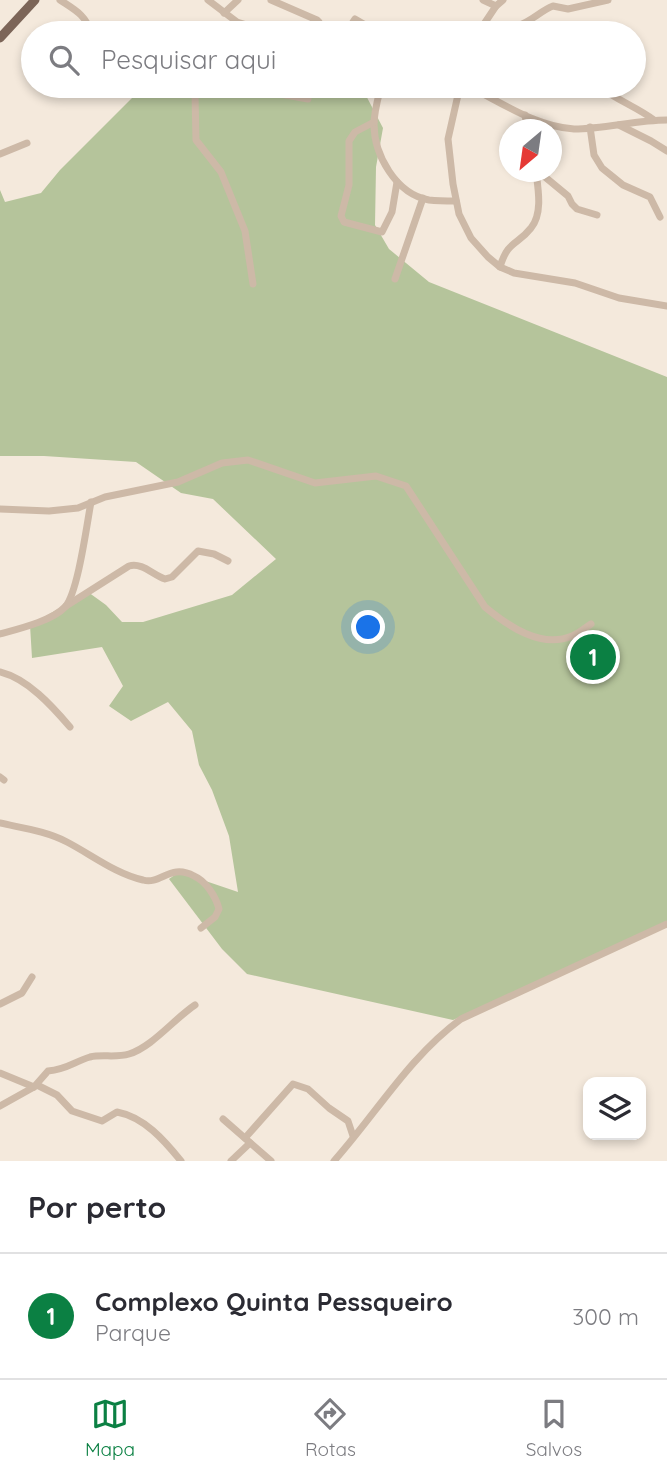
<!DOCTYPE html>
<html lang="pt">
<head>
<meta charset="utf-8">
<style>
  body { margin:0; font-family:Quicksand,sans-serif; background:#f7f7f7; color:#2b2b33 }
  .controls { position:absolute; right:21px; bottom:21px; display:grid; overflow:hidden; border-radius:14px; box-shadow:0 4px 10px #0003 }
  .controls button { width:63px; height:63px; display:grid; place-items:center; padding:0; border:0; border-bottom:2px solid #e1e1e2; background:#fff; color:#2b2b33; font:35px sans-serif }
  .compass { position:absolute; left:499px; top:119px; width:63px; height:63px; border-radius:50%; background:#fff; box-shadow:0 4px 10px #0003; rotate:209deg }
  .you { position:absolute; left:369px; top:628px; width:24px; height:24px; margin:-18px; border:5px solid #fff; border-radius:50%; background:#1a73e8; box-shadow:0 0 0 10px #1a73e833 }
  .badge { display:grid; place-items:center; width:46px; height:46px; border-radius:50%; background:#0b8043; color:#fff; font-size:23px; font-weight:700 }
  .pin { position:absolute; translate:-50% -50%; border:4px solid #fff; box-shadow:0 2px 7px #0006 }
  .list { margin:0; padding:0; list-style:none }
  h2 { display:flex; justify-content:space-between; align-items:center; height:91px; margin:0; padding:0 28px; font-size:30px }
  h2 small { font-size:23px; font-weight:400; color:#7c7c81 }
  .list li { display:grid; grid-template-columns:46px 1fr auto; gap:21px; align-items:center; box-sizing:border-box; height:126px; padding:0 28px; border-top:2px solid #e1e1e2 }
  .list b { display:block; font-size:26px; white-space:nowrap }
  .list p { margin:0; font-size:23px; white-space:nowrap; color:#7c7c81 }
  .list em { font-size:23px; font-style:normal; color:#7c7c81 }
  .icon { flex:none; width:38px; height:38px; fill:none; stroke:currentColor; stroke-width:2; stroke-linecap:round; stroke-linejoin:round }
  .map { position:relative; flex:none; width:667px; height:1161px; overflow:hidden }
  .search { position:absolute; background:#fff; box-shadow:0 4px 10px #0003; left:21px; right:21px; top:21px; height:77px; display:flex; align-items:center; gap:18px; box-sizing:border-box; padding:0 24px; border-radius:38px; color:#7c7c81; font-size:26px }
  .sheet { height:217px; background:#fff }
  nav { display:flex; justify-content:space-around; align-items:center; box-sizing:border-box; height:98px; border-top:2px solid #e1e1e2; background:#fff; font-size:19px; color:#7c7c81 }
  nav a { display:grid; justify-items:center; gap:4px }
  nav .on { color:#0b8043 }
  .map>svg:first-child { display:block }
</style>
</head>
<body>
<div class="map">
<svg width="667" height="1161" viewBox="0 0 667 1161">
  <rect width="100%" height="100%" fill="#f4e9dc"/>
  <path fill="#b5c49b" d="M144,86H361L383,128L376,167L375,225L389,249L429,282L667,377V927L453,1020L247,974L222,949L169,879L179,872L238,892L229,836L212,790L199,765L192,731L168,702L131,721L109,706L123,686L102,647L32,658L30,625L88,592L106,605L122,622H143L232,595L276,559L213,499L181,493L136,462L44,456H0V190L5,202L41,193L60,170Z"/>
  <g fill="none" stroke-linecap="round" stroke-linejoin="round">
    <g stroke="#cdb9a7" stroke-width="7">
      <path d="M60,0C75,10 86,15 91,33"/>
      <path d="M208,0L237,22L273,33"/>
      <path d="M271,0L317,20L319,22L318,33"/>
      <path d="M483,0L496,6"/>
      <path d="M224,13L238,0"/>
      <path d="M346,33L355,19L379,33"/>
      <path d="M477,33C490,28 503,29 517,26C531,22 540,11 553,6L568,9L608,0"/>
      <path d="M478,33L496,6L503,0"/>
      <path d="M200,86L196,89L195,94L196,140L221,172L245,231L253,284"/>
      <path d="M235,86L308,99"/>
      <path d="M381,86C378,98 374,112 374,124C374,155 396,194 429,200C438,201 447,201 456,201"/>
      <path d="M460,86L448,139L453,184L459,214L471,238L488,257L500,267L514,273L575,283L619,298L667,306"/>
      <path d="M468,86C501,102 536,127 574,129C605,129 636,120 667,120"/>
      <path d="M599,86C616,100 637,107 654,120"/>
      <path d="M525,115L528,130"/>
      <path d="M374,122L355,132L349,141V185L341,216L344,222L382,232L392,212L397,182"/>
      <path d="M619,125L651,141L667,151"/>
      <path d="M590,127L594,155L602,168L623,185L650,197L660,217"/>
      <path d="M0,154L27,143"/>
      <path d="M539,172L568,196L572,204L577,209L597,215"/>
      <path d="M500,267C508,240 517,246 531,228C543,214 538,188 536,172"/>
      <path d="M395,279L423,198"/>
      <path d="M0,509L49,511L78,508L105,497L178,482L222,463L248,460L315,483L376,476L406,486L485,607C508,626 541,649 572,636C578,634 585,628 591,624"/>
      <path d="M66,606L129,566C142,562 153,575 165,579L172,577L198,551L214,554L228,561"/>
      <path d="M0,634C18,629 52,621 65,607C78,593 87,523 91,502"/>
      <path d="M0,672C28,679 52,706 70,727"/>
      <path d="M0,777L4,780"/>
      <path d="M0,823C22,828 46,831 67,842C92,855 116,874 143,880C161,885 170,863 194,876C206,881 216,897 219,909L215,917L201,928"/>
      <path d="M0,1004L22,993L32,977"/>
      <path d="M0,1073L34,1087"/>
      <path d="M37,1085L57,1095L72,1111L102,1121L117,1112C144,1117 164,1140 181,1161"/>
      <path d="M0,1106L34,1087L48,1071C68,1069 73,1062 90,1057C102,1054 116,1058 129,1054C152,1047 174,1019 195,1005"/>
      <path d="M223,1119L271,1161"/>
      <path d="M245,1138L293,1084L308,1089L329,1108L348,1121L353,1136"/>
      <path d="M231,1161L250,1143"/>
      <path d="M334,1161C376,1114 409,1057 461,1019L667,924"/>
    </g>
    <path stroke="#7c6558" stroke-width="9" d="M0,38L35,0"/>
  </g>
</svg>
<div class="controls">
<button><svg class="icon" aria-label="layers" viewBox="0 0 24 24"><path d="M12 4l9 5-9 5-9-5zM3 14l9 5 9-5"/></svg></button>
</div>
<svg class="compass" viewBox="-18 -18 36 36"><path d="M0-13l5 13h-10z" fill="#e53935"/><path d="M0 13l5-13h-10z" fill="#7c7c81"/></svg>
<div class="you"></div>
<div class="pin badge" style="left:593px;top:657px">1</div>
<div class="search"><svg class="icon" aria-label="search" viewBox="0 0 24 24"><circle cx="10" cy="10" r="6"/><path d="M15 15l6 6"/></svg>Pesquisar aqui</div>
</div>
<section class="sheet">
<h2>Por perto<small></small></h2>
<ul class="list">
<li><span class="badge">1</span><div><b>Complexo Quinta Pessqueiro</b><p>Parque</p></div><em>300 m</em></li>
</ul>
</section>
<nav>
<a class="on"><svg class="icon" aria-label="map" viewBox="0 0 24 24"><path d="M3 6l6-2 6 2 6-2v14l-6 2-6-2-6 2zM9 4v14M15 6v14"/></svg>Mapa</a>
<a><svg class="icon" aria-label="directions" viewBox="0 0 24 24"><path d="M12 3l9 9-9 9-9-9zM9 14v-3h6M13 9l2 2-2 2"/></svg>Rotas</a>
<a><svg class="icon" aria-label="saved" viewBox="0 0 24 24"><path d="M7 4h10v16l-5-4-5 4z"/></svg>Salvos</a>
</nav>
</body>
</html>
